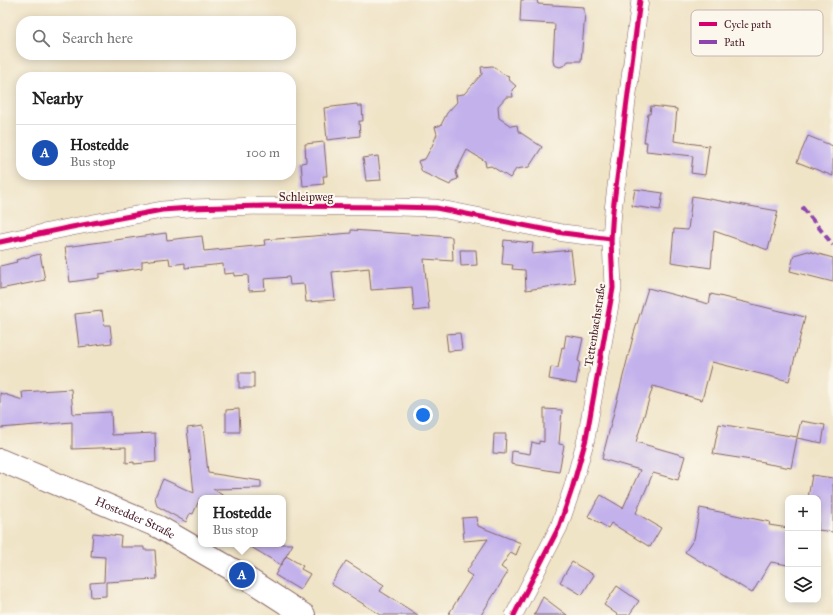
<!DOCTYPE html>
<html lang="en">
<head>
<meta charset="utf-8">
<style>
  body { margin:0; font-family:"IM FELL Great Primer",serif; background:#f2f2f2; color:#222 }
  .controls { position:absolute; right:12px; bottom:12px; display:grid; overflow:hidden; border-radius:8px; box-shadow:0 2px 10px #0003 }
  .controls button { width:36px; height:36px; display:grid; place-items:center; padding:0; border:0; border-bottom:1px solid #e0e0e0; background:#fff; color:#222; font:20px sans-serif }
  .you { position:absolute; left:423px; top:415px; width:14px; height:14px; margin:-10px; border:3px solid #fff; border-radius:50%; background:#1a73e8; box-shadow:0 0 0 6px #1a73e833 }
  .badge { display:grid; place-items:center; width:26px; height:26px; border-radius:50%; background:#1f6fb2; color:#fff; font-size:13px; font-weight:700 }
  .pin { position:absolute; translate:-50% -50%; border:2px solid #fff; box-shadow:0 1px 4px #0006 }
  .popup { position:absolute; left:198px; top:495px; width:88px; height:52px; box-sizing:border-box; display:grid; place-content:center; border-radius:8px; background:#fff; filter:drop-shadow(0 1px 3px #0005); font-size:13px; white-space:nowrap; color:#767676 }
  .popup b { font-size:15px; color:#222 }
  .popup::after { content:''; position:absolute; left:50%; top:100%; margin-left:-8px; border:8px solid transparent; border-top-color:#fff }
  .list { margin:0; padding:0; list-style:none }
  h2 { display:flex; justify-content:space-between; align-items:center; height:52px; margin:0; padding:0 16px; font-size:17px }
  h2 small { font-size:13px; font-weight:400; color:#767676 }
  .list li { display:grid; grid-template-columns:26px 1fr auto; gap:12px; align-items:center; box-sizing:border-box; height:56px; padding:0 16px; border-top:1px solid #e0e0e0 }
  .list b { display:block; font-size:15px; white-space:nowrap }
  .list p { margin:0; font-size:13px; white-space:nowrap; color:#767676 }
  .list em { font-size:13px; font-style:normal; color:#767676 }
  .icon { flex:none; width:22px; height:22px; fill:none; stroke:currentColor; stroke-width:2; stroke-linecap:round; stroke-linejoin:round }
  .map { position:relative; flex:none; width:833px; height:615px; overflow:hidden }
  .search { position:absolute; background:#fff; box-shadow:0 2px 10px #0003; left:16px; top:16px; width:280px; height:44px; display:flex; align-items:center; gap:10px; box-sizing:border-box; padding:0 14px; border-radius:16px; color:#767676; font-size:15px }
  .panel { position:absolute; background:#fff; box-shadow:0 2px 10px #0003; left:16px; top:72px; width:280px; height:108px; border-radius:16px }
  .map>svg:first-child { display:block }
</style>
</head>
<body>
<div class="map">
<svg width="833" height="615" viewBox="0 0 833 615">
  <rect width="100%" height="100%" fill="#fbf7ec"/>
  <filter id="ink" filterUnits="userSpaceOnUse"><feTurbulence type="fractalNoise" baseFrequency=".025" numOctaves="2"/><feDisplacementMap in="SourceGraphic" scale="8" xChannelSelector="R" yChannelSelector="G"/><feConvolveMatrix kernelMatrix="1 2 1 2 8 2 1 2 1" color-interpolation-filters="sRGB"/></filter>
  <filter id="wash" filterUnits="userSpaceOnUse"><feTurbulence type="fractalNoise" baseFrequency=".012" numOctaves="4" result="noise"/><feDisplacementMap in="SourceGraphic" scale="16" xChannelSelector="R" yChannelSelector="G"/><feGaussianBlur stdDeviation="0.9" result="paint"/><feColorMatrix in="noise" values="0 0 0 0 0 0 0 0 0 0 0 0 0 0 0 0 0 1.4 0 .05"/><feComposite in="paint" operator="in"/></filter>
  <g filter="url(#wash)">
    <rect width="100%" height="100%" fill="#f0e4c7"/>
    <g id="blocks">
      <g fill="#c3b1ec">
        <path d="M521,0H537L538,4L584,7V13H585L581,61H568L565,65L560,67L554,65L553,60L555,24L520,22Z"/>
        <path d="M493,66L503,74L509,76L508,79L516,86L512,90L513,97H506L498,106L499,118L511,126L517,125L518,131L542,147L529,167L516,169L510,178L491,166L486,167L485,161L467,150L456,172L458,179L452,181L450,185L422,172L418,161L425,159L432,146L437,134L435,127L441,125L447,113L457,102L456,95L464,94L482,74L481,67Z"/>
        <path d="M357,104L358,106H362L363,121H359L360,136L327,140L324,108Z"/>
        <path d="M651,106L677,109L674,141L709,146L705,175L691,173L693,156L646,151L647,142H644L648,114H650Z"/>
        <path d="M808,136L833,146V176L797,162Z"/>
        <path d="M324,142L327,176H323L324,184L303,186L301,163L306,162L305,144Z"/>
        <path d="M378,156L381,180L366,181L363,158Z"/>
        <path d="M635,189L663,193L660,210L632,206Z"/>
        <path d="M692,196L778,211L768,250L714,231L711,268L671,262L674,229L688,230Z"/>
        <path d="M351,230L452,237L453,261L424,259L429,309L414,311L412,287L371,290L369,268L332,272L335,300L306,302L304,284L290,285L289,277L264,279L265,290L249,291L248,275L234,276V273L224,274L223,264L185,268V263L170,265L169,258L142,261V268L99,274V278L70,282L65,247L166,233L167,240L202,236L204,251L265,245L264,240L351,233Z"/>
        <path d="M504,240L533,243L532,254L571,250L575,283L526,290L525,270L512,269L513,265L502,264Z"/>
        <path d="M460,250H476L477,265L461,266Z"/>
        <path d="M808,251L833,258V282L790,271L794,255Z"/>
        <path d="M40,254L45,280L0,289V266L17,262L16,260Z"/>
        <path d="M648,288L709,304L711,294L805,317L789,381L712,362L702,400L653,386L636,442L685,456L678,480L653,473L636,513L661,528L650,547L611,523L608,528L588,516L601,495L623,508L640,470L602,459L634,333Z"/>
        <path d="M102,311L104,325H110L112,343L79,347L75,314Z"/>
        <path d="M460,333L462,350L448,351L446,334Z"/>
        <path d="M566,335L583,338L578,361L580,362L576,384L549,379L551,367L558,368L562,347L564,348Z"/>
        <rect x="239" y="373" width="15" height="15"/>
        <path d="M71,389L73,414L111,412L112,435L155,433L156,462L134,464V462L126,463V447L72,449V422L0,428V393L23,400L22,392Z"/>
        <path d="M239,409L240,432H226V410Z"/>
        <path d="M544,409L562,410L559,444L564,445L559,472L511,464L512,451L530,454L532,442L539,444V441L544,442Z"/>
        <path d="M801,421L825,425L822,443L797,438L791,468L763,463L764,462L713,454L719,424L797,437Z"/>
        <path d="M203,426L208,473L261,481V488L213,489L227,498H200L193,514L190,513L186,522L157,506L155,497L163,479L194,493L187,428Z"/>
        <path d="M494,434H506L505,454L493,453Z"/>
        <path d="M812,475L833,478V532L818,530V498H808Z"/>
        <path d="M700,508L770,522L769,525L788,528V565L771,562L752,593L685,552L694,539Z"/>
        <path d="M477,517L478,526L521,543L516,555L511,552L501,567L508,572L481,615H448L472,576L466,572L488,539L464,541L462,518Z"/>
        <path d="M93,533L121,536L120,547H144V550H155L157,579L106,582V596L91,597L90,583L104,582L105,557L91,556Z"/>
        <path d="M246,544H293L281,565Z"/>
        <path d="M286,556L303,566L301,569L310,574L300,590L275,575Z"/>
        <path d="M346,561L384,585L380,591L418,615H381L331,584Z"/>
        <path d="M572,562L594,575L582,595L560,582Z"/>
        <path d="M617,586L639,601L629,615H618L604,605Z"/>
        <path d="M543,597L567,615H534Z"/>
      </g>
    </g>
  </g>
  <g filter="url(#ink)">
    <use href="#blocks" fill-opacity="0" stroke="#846462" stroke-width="1"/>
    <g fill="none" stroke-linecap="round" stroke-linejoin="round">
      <g stroke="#846462" stroke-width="18">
        <g id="street">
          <path d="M0,242L72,227L162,210L191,208L264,206L397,207L436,208L563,233L611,239"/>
          <path d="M514,615L559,527L572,489L586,439L613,288L611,239L613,210L640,0"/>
        </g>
      </g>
      <g stroke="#846462" stroke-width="24">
        <g id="secondary">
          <path id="s1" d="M0,460L159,527L242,575L304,615"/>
        </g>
      </g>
      <use href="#street" stroke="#fff" stroke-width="17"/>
      <use href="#secondary" stroke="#fff" stroke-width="22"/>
      <path stroke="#8e44ad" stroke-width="4" stroke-dasharray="8 4" stroke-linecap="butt" d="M802,207L833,245"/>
      <g stroke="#fbf7ec" stroke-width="8">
        <g id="cycleway">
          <path d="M0,242L72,227L162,210L191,208L264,206L397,207L436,208L563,233L611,239"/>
          <path d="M514,615L559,527L572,489L586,439L613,288L611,239L613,210L640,0"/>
        </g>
      </g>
      <use href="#cycleway" stroke="#d6006c" stroke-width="5"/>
    </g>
  </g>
  <g text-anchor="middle" stroke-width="4" stroke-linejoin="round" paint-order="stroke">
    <g font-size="12" fill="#4a1f2b" stroke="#fbf7ec">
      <text x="306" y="201">Schleipweg</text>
      <text transform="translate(595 325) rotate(-81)" y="4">Tettenbachstraße</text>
      <text dy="4" stroke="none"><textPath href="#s1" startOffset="147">Hostedder Straße</textPath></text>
    </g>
  </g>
  <rect x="691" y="10" width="132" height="46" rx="6" fill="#fbf7ec" stroke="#c6b6b2" stroke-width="1"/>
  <rect x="699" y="22" width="18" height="4" fill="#d6006c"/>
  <rect x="699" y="40" width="18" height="4" fill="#8e44ad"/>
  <g font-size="11" fill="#4a1f2b">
    <text x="724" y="28">Cycle path</text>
    <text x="724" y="46">Path</text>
  </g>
</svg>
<div class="controls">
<button>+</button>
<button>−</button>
<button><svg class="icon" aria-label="layers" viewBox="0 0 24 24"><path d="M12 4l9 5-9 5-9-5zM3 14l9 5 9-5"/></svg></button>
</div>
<div class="you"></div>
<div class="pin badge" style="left:242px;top:575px;background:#1a4fb4">A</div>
<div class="popup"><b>Hostedde</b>Bus stop</div>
<div class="search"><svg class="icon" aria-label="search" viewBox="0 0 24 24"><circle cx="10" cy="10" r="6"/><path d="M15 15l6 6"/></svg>Search here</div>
<section class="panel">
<h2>Nearby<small></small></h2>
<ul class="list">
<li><span class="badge" style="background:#1a4fb4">A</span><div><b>Hostedde</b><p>Bus stop</p></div><em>100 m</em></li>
</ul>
</section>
</div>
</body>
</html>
